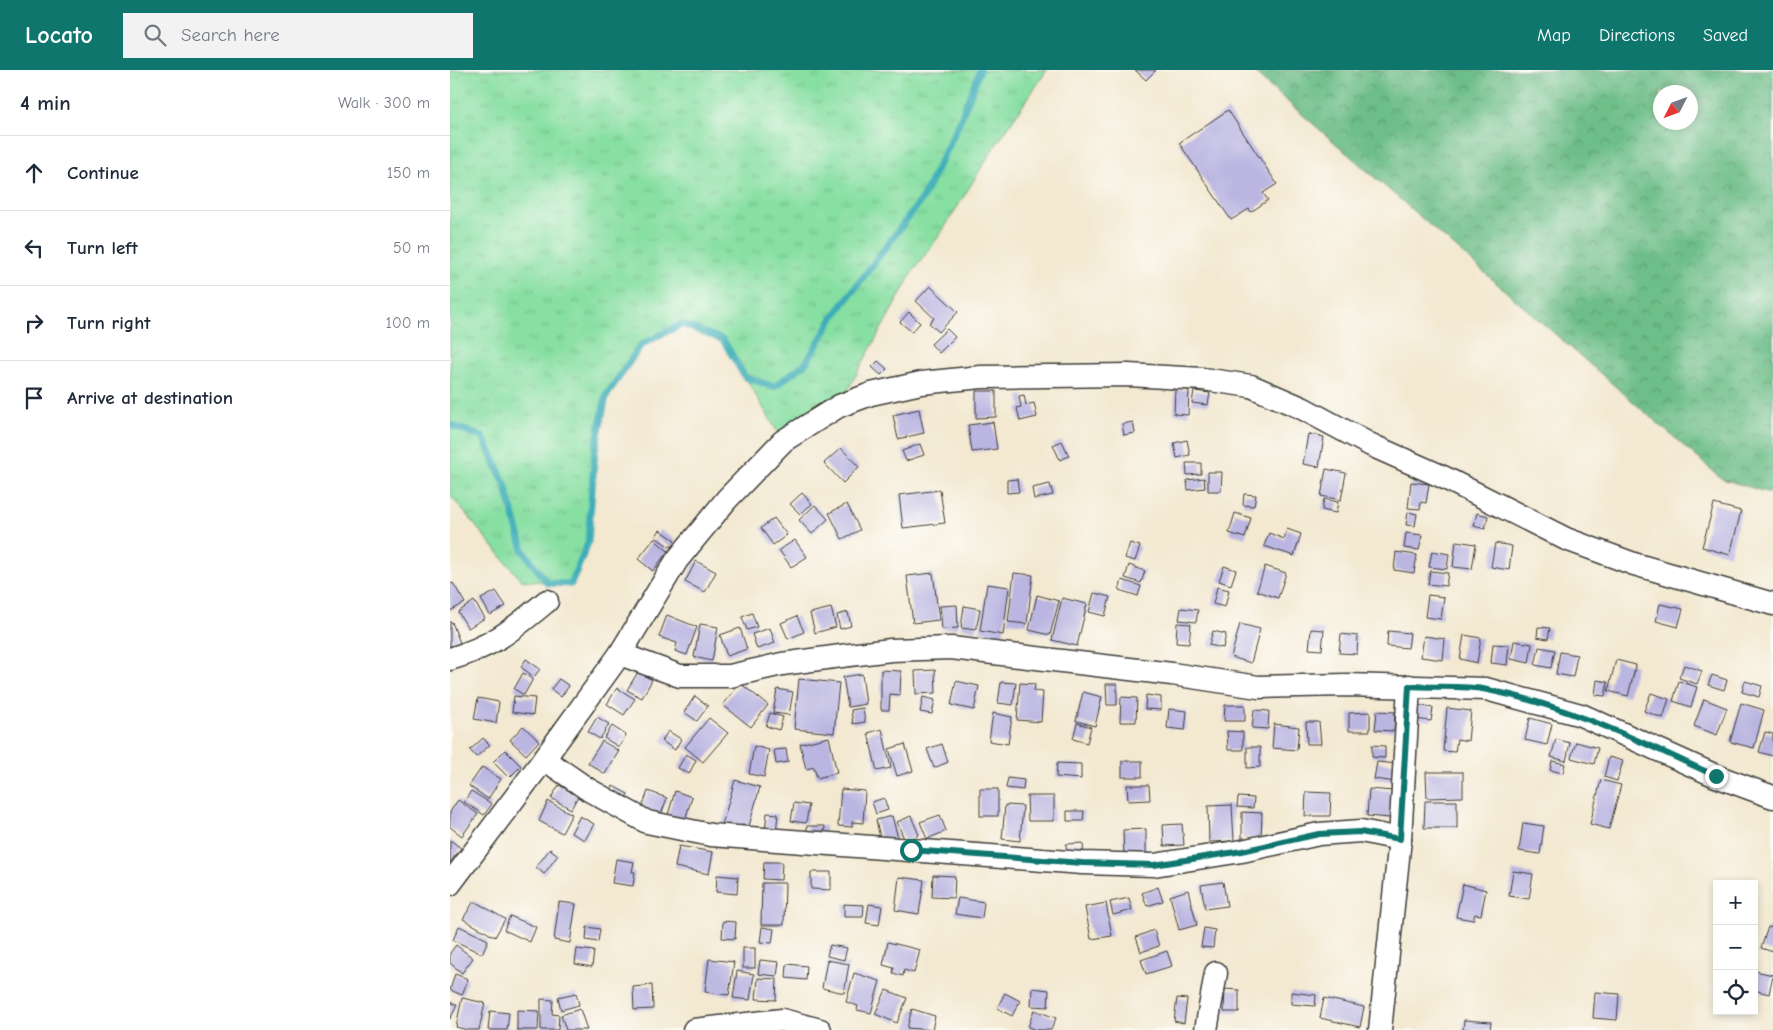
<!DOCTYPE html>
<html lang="en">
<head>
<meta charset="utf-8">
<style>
  body { margin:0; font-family:"Comic Neue",sans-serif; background:#f2f2f3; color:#1f2937 }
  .controls { position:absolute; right:15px; bottom:15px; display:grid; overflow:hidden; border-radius:0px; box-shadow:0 2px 8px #0003 }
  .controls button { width:45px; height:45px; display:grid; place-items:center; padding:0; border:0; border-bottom:1px solid #e0e1e3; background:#fff; color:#1f2937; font:25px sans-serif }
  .compass { position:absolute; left:1203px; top:15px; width:45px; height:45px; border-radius:50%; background:#fff; box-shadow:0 2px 8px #0003; rotate:228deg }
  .stop { position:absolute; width:15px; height:15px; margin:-11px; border:4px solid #0f766e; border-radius:50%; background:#fff }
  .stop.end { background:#0f766e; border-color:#fff; box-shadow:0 1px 5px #0008 }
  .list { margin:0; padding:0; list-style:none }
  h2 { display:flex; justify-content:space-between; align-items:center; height:65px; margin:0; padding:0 20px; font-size:21px }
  h2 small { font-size:16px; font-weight:400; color:#747a83 }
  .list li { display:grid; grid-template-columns:32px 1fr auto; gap:15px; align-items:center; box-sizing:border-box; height:75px; padding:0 20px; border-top:1px solid #e0e1e3 }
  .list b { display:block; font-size:19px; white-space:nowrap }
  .list em { font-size:16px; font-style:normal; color:#747a83 }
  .icon { flex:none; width:28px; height:28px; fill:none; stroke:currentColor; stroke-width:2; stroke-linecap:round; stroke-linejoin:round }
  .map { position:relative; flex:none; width:1323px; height:960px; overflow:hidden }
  header { display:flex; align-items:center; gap:30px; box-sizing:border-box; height:70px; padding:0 25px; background:#0f766e; color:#fff }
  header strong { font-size:24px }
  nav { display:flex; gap:28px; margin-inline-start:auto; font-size:18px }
  .search { width:350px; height:45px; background:#f2f2f3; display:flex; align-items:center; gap:12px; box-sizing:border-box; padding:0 18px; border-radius:0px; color:#747a83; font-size:19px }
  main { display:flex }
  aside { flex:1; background:#fff }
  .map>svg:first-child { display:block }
</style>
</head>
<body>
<header>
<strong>Locato</strong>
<div class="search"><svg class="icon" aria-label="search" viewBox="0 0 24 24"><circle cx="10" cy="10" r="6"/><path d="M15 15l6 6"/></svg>Search here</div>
<nav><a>Map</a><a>Directions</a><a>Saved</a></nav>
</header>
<main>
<aside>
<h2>4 min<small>Walk · 300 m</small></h2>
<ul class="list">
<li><svg class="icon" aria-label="ahead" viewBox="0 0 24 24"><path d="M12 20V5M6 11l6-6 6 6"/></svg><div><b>Continue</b></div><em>150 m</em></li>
<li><svg class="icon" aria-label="left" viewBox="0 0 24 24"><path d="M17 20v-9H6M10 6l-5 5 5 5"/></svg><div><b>Turn left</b></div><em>50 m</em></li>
<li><svg class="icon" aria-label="right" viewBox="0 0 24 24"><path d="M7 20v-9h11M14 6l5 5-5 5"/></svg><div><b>Turn right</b></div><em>100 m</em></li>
<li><svg class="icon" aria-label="arrive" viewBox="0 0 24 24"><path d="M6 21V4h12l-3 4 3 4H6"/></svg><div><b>Arrive at destination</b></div></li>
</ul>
</aside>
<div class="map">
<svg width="1323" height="960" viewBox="0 0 1323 960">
  <defs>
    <pattern id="grass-tufts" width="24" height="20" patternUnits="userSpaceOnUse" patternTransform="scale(1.25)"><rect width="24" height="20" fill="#87dfa2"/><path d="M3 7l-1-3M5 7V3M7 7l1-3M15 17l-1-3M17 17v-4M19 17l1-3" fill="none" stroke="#74bf8b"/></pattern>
    <pattern id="forest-crowns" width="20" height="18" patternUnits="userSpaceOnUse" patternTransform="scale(1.25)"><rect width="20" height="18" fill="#6dbe88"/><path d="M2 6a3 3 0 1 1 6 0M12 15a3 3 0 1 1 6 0" fill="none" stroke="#599a6e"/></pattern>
  </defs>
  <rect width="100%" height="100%" fill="#fdfcf7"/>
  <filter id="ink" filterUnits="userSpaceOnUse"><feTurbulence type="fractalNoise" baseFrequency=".02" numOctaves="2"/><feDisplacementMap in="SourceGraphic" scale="10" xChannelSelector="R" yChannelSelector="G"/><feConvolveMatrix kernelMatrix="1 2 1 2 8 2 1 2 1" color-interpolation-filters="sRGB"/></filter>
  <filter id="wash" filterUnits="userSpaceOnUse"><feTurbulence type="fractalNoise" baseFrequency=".0096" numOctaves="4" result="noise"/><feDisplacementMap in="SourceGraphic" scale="20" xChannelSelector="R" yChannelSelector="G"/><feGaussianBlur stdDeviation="1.12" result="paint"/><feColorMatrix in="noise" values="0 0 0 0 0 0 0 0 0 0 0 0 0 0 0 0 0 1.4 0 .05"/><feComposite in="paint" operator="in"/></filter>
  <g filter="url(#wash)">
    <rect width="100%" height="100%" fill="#f3e8d0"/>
    <path fill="url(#grass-tufts)" stroke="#527e5f" d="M0,0H597L543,79L491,163L462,203L389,336L333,371L273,270L232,254L191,275L156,326L145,380L138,473L121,514L71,510L0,425Z"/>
    <path fill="url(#forest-crowns)" stroke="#446d52" fill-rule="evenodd" d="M801,0H1323V424L1272,409ZM1210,22H1240V52H1210Z"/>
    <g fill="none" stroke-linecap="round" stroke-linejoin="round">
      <path stroke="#3daeb8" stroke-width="7" d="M0,355L33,367L55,414L73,480L97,513L121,514L138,473L145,380L156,326L191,275L232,254L273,270L295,307L324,317L356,293L384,246L472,129L509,53L530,0"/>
    </g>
    <g id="blocks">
      <g fill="#bab5e1">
        <path d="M685,0H706L696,10Z"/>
        <path d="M778,40L827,114L813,123L818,130L801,142L799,139L781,150L729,73Z"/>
        <path d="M480,216L508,242L489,262L479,253L484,248L466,231Z"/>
        <path d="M459,242L470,253L462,262L450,252Z"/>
        <path d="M497,259L505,267L489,283L481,274Z"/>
        <path d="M428,291L437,299L431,305L422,297Z"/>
        <path d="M725,319L739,320L738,345L724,344Z"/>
        <path d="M526,321H546V347L526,348Z"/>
        <path d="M744,321L760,323L758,335L742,333Z"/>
        <path d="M574,325L576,335L584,333L587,347L570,351L567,338L571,337L569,326Z"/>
        <path d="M469,339L474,363L448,369L443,345Z"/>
        <path d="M543,352L547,379L522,382L518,355Z"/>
        <path d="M683,352L685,363L674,365L672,354Z"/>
        <path d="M858,364L874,367L869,397L853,394Z"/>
        <path d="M737,370L740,385L727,388L724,373Z"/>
        <path d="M612,371L619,386L610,390L603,375Z"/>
        <path d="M470,374L474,385L456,391L452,381Z"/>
        <path d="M391,378L409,397L393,413L374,393Z"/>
        <path d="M736,393H751V404L737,405Z"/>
        <path d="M876,399L896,403L891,430L871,426Z"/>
        <path d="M758,402H772L771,421H758Z"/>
        <path d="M754,408L755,418L738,420L737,410Z"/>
        <path d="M567,409L569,422L557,423V410Z"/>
        <path d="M961,412L979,414L976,433L971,432L970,439L958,438Z"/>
        <path d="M600,414L603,425L584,429L582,418Z"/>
        <path d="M490,420L495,453L453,458L449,425Z"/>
        <path d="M352,423L362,434L350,444L340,434Z"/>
        <path d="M794,424L806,425L804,436L793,435Z"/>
        <path d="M874,429L888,432L886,443L872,440Z"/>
        <path d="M397,434L410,460L392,469L379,443Z"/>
        <path d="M1264,434L1291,441L1280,485L1252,477Z"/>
        <path d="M365,435L378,449L362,464L349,450Z"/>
        <path d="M958,442L967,444L965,456L956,455Z"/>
        <path d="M785,443L801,448L795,468L779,463Z"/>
        <path d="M1027,443L1038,446L1035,459L1024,456Z"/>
        <path d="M324,448L337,465L323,475L311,458Z"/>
        <path d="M837,459L851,464L844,486L814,476L819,463L834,469Z"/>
        <path d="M210,460L225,470L220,477L205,467Z"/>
        <path d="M956,463L972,465L969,480L954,478Z"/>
        <path d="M204,469L218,481L203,501L188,489Z"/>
        <path d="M345,470L357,487L341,497L329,480Z"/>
        <path d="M1006,471L1026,474L1022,499L1003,497Z"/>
        <path d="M680,473L690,476L685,491L675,488Z"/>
        <path d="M1045,473L1062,476L1059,500L1041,497Z"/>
        <path d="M982,481L999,484L997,499L979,497Z"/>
        <path d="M946,482L967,485L964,503L944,500Z"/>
        <path d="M246,491L266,502L255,522L235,512Z"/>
        <path d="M679,495L695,501L691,513L675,508Z"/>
        <path d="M774,496L786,500L781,515L769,511Z"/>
        <path d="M815,496L836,503L828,528L807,521Z"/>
        <path d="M980,501L998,503L996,516L978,514Z"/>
        <path d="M483,503L489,550L463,553L457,506Z"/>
        <path d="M564,503L583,505L577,554L558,552Z"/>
        <path d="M672,510L691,516L688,526L669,520Z"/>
        <path d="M3,513L15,533L0,541V514Z"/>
        <path d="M537,514L559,517L553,565L530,561Z"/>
        <path d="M767,517L779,520L775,537L763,534Z"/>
        <path d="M46,521L56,536L40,545L31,529Z"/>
        <path d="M644,523L660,527L655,546L639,542Z"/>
        <path d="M587,525L609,531L600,565L579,560Z"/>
        <path d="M978,525L994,527L991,549L975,547Z"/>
        <path d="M612,528L637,534L627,576L602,570Z"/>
        <path d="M24,531L35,548L18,558L8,542Z"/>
        <path d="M1210,534L1233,539L1228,557L1206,551Z"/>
        <path d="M507,535L508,558L492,559L490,536Z"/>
        <path d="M514,536L530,539L526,560L511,558Z"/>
        <path d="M381,538L386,557L365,563L360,543Z"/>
        <path d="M731,538L748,540L746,552L729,550Z"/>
        <path d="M398,542L401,556L390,559L387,545Z"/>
        <path d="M302,543L307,557L297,560L292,547Z"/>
        <path d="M217,545L247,557L237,585L225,581L227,573L209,567Z"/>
        <path d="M347,546L354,562L338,569L331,553Z"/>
        <path d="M0,552H2L10,573L0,577Z"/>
        <path d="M727,553L741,554L739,574L726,573Z"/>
        <path d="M250,554L268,557L262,591L244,587Z"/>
        <path d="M790,554L810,559L801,593L781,587Z"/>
        <path d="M1088,557L1100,558L1098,569L1087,567Z"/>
        <path d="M290,558L297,579L277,586L270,565Z"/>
        <path d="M320,558L325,573L307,579L302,564Z"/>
        <path d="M861,559L874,560L872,580L859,579Z"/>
        <path d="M763,561L776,564L773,578L759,575Z"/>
        <path d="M938,561L960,563L958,578L937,576Z"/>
        <path d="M891,564L908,566L907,584L889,583Z"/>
        <path d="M1014,565L1031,568L1027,593L1010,589Z"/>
        <path d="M974,566L995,569L993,590L971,587Z"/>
        <path d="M1064,571L1082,574L1079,593L1061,589Z"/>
        <path d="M1043,574L1059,575L1057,595L1041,593Z"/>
        <path d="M1089,577L1105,580L1101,598L1085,595Z"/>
        <path d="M1110,582L1127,585L1123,607L1106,604Z"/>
        <path d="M76,589L90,599L84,607L71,597Z"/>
        <path d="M1166,590L1186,595L1178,626L1158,621Z"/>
        <path d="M1234,595L1252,601L1247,614L1229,608Z"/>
        <path d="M431,600L451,601L450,625L440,624L439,640H431Z"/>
        <path d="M485,600L486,623L466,624L465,601Z"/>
        <path d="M188,602L202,610L192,628L177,620Z"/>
        <path d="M73,603L83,609L74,625L64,619Z"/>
        <path d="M412,604L416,634L398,637L393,607Z"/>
        <path d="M1262,605L1277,610L1274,620L1258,615Z"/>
        <path d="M109,609L119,616L111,627L101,619Z"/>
        <path d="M349,609L389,613L384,663L344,659Z"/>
        <path d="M1147,610L1158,612L1155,626L1145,625Z"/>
        <path d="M506,611L529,616L524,640L501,635Z"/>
        <path d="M1229,611L1247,617L1241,637L1223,631Z"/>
        <path d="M1295,611L1312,616L1309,627L1292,622Z"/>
        <path d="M551,612L566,613L563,635L548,633Z"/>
        <path d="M290,613L318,635L301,657L273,635Z"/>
        <path d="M570,613L585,614L584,621L593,622L591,652L567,650Z"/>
        <path d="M656,614H667V635H657Z"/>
        <path d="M167,618L185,629L174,645L157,634Z"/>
        <path d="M327,619L343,622L339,645L323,643Z"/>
        <path d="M633,622L652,627L645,656L626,651Z"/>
        <path d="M1201,623L1219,629L1213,648L1194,641Z"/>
        <path d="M696,625L711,627V640L695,639Z"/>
        <path d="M64,626L85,628L83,645L62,642Z"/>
        <path d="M245,626L258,636L247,651L234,642Z"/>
        <path d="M473,627L485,630L482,644L470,642Z"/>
        <path d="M671,627L687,628L686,652H670Z"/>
        <path d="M28,628L49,632L46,653L24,649Z"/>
        <path d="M1254,629L1277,638L1267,665L1244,656Z"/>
        <path d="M1291,633L1314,640L1304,678L1280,672Z"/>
        <path d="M775,635H795V651H774Z"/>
        <path d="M967,635L983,638L981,651L965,649Z"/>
        <path d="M413,638L415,652L403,654L401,640Z"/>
        <path d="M997,638L1021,641L1018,671L1007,669L1005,682L993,681Z"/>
        <path d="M719,639L737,641L735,660L717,658Z"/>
        <path d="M804,640L819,641L818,659L802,658Z"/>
        <path d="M927,641L945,642L944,661L925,660Z"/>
        <path d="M920,642V661H899V643Z"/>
        <path d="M320,643L333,647L329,660L316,656Z"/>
        <path d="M543,643L562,647L558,674L539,671Z"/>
        <path d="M147,647L159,654L150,669L138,662Z"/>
        <path d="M259,648L278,663L253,692L235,677Z"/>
        <path d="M1080,648L1102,654L1097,675L1075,670Z"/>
        <path d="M856,652H869L871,674H857Z"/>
        <path d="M627,653L641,657L637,673L623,669Z"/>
        <path d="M824,654L849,657L847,680L822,678Z"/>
        <path d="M73,656L89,671L76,685L60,670Z"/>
        <path d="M162,656L176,665L169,677L154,668Z"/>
        <path d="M432,659L441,698L427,701L418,663Z"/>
        <path d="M218,661L231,669L225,680L212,671Z"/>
        <path d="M777,661L793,662V680H778Z"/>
        <path d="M1315,662L1323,664V686L1309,682Z"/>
        <path d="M379,667L387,703L367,708L364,697L356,699L350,674Z"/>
        <path d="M33,668L40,675L26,687L20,680Z"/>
        <path d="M1106,669L1120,673L1116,691L1101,687Z"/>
        <path d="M152,671L169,681L155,704L138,693Z"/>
        <path d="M1126,672L1148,678L1144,694L1121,688Z"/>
        <path d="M455,674L463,701L447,706L439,679Z"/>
        <path d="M492,674L498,692L484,698L477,679Z"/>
        <path d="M922,675L935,676V688L922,687Z"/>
        <path d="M304,676L319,680L314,707L299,704Z"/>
        <path d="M797,677H810V697L797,698Z"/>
        <path d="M336,679L338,692L326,694L324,680Z"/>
        <path d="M55,680L71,696L59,708L43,692Z"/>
        <path d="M236,684L246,690L239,704L228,698Z"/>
        <path d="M1159,687L1173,691L1167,711L1154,707Z"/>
        <rect x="672" y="691" width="20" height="16"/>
        <path d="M1102,691L1115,694L1113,703L1100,700Z"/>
        <path d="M927,692L948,694L946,712L924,709Z"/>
        <path d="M607,693L631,694V709L606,707Z"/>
        <path d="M32,697L51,709L38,729L19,716Z"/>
        <path d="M976,702H1013V727L977,728Z"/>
        <path d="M558,708L574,710L573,720L556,718Z"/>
        <path d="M285,710L310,717L299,756L293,754L292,761L272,755Z"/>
        <path d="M1151,710L1171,715L1159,759L1140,754Z"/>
        <path d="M109,715L128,726L121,739L101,728Z"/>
        <path d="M677,715H699L700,730L678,731Z"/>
        <path d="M163,716L178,724L172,735L158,727Z"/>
        <path d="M391,719L415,721L413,753L402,752V757L388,756Z"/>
        <rect x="530" y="719" width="18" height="27"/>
        <path d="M919,719L943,721L940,748L917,746Z"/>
        <path d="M21,721L42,734L34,745L14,732Z"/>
        <path d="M198,721L217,728L209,750L190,743Z"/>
        <path d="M225,721L242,727L235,750L218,745Z"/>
        <path d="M856,722L881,723L880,746H855Z"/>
        <path d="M577,726H604V751H578Z"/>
        <path d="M788,727L804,728L803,738L787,737Z"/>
        <path d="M434,728L438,740L426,744L422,732Z"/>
        <path d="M8,730L28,744L12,766L0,757V742Z"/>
        <path d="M98,731L122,744L112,763L89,751Z"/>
        <path d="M975,731H1007V758H974Z"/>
        <path d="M344,733L359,735L356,753L341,751Z"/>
        <path d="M555,735L573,736L570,771L552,769Z"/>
        <path d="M782,735L784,771L759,772L758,736Z"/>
        <path d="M617,741H634L633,751H617Z"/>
        <path d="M792,742L812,743L811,769L792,768Z"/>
        <path d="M317,743L328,744L326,763L315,762Z"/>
        <path d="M490,745L496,761L477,769L470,752Z"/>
        <path d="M130,746L144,754L135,770L121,763Z"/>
        <path d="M442,746L448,768L431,772L426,750Z"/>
        <path d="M461,746L469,765L455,771L447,752Z"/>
        <path d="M1073,753L1094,756L1090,784L1069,781Z"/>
        <path d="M732,754L734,775L714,776L713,755Z"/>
        <path d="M357,756H375L374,768H357Z"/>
        <path d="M696,759V785H674L673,760Z"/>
        <path d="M0,770L11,778L0,793Z"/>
        <path d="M633,773L634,789H617L616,774Z"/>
        <path d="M229,776L263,782L259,804L225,797Z"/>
        <path d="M100,779L108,785L94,804L86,797Z"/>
        <path d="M166,789L184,792L182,802H185L183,816L162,813Z"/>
        <path d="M314,792H332L331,810L313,809Z"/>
        <path d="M1063,801L1083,804L1079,829L1059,826Z"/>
        <path d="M361,802H381V820L361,819Z"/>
        <path d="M267,805L288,807L287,824L266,822Z"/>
        <path d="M483,805L505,806L504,828L482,827Z"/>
        <path d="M449,807L474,810L469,844L445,840Z"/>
        <path d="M773,812L777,836L755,839L751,815Z"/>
        <path d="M312,813H335L334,855H311Z"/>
        <path d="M1013,814L1036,820L1031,845L1025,844L1023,850L1006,847Z"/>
        <path d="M708,817L713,831L697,836L692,823Z"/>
        <path d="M738,820L747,855L729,860L720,826Z"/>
        <path d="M508,828L534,832L532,848L505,844Z"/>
        <path d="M679,828L682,840L663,845L660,832Z"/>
        <path d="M24,831L55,849L45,867L13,849Z"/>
        <path d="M109,832L126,834L120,873L104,870Z"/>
        <path d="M656,833L662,866L641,869L635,837Z"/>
        <path d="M394,834L414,835L413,847H394Z"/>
        <path d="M419,834L432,836L429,855L416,853Z"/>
        <path d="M60,846L86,857L80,872L54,860Z"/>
        <path d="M273,851L286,852L285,869L272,868Z"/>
        <path d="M9,856L38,870L32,884L3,870Z"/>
        <path d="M137,857L150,859L148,872L136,870Z"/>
        <path d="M312,857L324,859L322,873L310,872Z"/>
        <path d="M1318,857L1323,858V882L1311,878Z"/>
        <path d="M754,858L765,860L763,878L751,877Z"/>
        <path d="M704,860L709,876L691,882L686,867Z"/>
        <path d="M438,872L470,880L464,903L454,900L453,906L443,903L444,898L433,895Z"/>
        <path d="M6,875L23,888L12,903L0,893V883Z"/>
        <path d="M380,875L397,878L394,890L377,886Z"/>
        <rect x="293" y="878" width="12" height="20"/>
        <path d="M127,879L144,881L142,897L125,894Z"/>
        <path d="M717,881L722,896L696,904L691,890Z"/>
        <path d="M259,889L284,892L279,925L255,922Z"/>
        <path d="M310,890L329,892L327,906L308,904Z"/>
        <path d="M377,890L399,894L394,923L372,918Z"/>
        <path d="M337,894L357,896L356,910L336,908Z"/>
        <path d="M287,901L304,904L300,930L283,928Z"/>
        <path d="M1305,901L1323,905L1319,924L1304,920Z"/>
        <path d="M404,903L430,911L421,943L407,940L408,936L396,932Z"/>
        <path d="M5,904L18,909L12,925L0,920Z"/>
        <path d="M308,908L327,909L326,930L306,929Z"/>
        <path d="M202,915L203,939L184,940L183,917Z"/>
        <path d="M582,918L599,920L598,937L581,936Z"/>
        <path d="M775,919L789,920V942H774Z"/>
        <path d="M436,920L457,928L447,953L425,944Z"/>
        <path d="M841,922L866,925L865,936L841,934Z"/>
        <path d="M1145,922L1169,924L1167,950L1143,948Z"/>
        <path d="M126,923L129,935L111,940L108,927Z"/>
        <path d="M555,923L570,931L562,946L547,938Z"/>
        <path d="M12,928L35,933L29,960H17L6,957Z"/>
        <path d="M727,928L737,929L734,953L724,951Z"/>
        <path d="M874,928L914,937L910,957L870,948Z"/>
        <path d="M91,929L103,930L102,944L109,945L108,960H91Z"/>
        <path d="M0,932L7,935L0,949Z"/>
        <path d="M130,939L137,960H116L111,945Z"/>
        <path d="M462,939L485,946L482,960L457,958Z"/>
        <path d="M67,940L89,941L88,960H67Z"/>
        <path d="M584,940L606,948L601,960H586L578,957Z"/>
        <path d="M40,941L59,943L57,960H38Z"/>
        <path d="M1014,950L1041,952L1040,960H1013Z"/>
      </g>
    </g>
  </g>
  <g filter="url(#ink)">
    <use href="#blocks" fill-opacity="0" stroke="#3c3b37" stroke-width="1"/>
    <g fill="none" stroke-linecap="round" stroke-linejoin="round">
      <g stroke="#3c3b37" stroke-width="25">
        <g id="minor">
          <path d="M170,584L227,490L277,429L333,371L389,336L421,324L471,313L531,307L678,305L753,309L801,316L852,338L921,375L993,407L1116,469L1184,494L1323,534"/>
          <path d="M0,589C44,576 62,560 97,531"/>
          <path d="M94,689L139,720L197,752L261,765L632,793L704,795L792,781L869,764L911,761L950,769"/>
          <path d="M0,814L94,689L170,584L230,606H280L332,594L391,586L441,580L501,578L722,604L808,617L897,615L1036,619L1131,645L1266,706L1323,727"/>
          <path d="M244,960L332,950L370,960"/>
          <path d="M756,960L766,903"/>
          <path d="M930,960L950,769L959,616"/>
        </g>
      </g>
      <use href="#minor" stroke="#fff" stroke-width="22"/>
    </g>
  </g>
  <g fill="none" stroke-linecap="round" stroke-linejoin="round" filter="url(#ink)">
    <path stroke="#0f766e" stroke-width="6" d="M461,780L632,793L704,795L792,781L869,764L910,762L950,769L959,616C984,618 1014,615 1038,620C1120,636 1191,672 1266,706"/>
  </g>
</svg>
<div class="controls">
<button>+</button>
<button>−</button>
<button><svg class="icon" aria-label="locate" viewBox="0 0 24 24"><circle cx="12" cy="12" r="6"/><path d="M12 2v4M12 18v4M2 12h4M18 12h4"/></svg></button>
</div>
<svg class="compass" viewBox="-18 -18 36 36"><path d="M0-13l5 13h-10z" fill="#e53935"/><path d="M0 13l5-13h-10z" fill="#747a83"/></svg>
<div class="stop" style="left:461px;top:780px"></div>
<div class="stop end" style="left:1266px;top:706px"></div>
</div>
</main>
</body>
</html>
